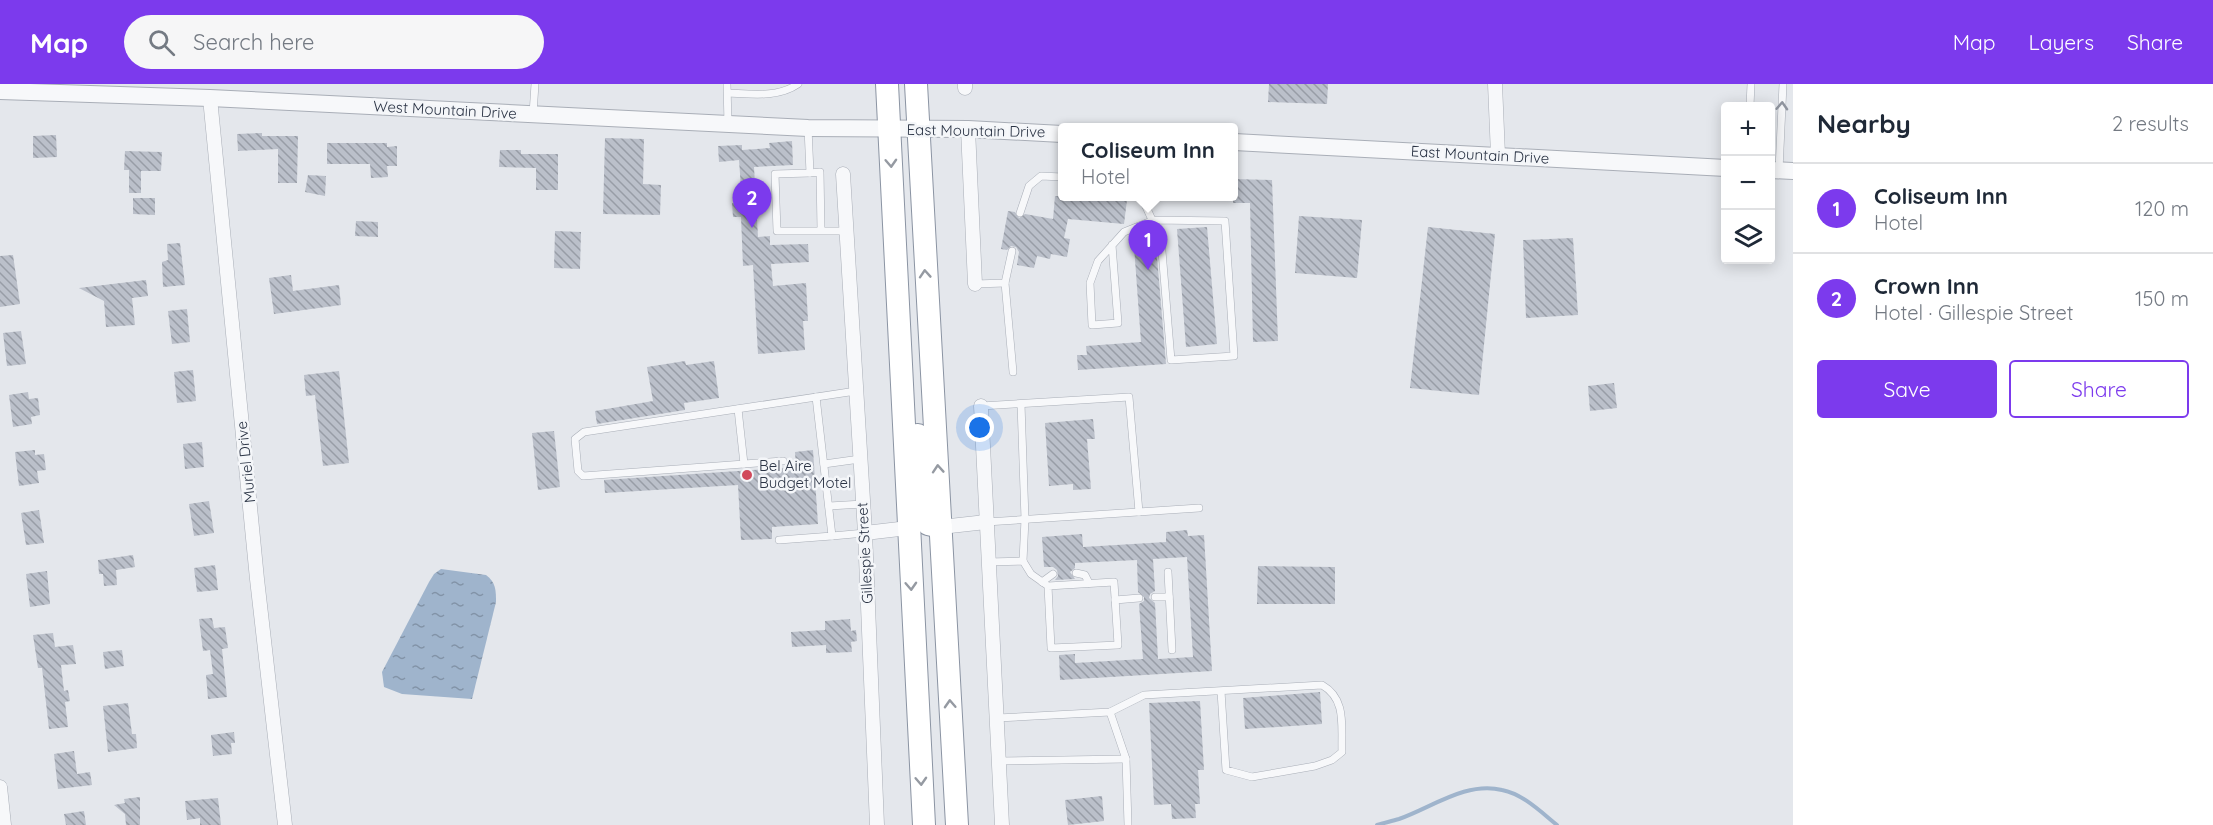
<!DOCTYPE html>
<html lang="en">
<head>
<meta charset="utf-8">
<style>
  body { margin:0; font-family:Quicksand,sans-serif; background:#f6f6f7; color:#1f2937 }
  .controls { position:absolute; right:18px; top:18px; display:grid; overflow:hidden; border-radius:6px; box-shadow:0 3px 15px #0003 }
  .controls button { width:54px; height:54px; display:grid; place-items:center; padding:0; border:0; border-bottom:2px solid #e0e1e3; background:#fff; color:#1f2937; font:30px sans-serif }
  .you { position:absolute; left:980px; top:344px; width:21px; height:21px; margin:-15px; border:4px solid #fff; border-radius:50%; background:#1a73e8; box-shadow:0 0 0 9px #1a73e833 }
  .badge { display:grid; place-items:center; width:39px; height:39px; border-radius:50%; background:#7c3aed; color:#fff; font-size:20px; font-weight:700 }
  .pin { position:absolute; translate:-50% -50px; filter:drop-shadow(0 2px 3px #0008) }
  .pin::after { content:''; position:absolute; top:32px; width:21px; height:18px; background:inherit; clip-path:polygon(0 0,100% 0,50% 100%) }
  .popup { position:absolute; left:1058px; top:39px; width:180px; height:78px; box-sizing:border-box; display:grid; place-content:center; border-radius:6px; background:#fff; filter:drop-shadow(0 2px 4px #0005); font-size:20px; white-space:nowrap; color:#747a83 }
  .popup b { font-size:22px; color:#1f2937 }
  .popup::after { content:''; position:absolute; left:50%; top:100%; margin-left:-12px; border:12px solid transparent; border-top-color:#fff }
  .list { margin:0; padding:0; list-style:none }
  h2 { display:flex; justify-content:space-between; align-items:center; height:78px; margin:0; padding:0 24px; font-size:26px }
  h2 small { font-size:20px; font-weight:400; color:#747a83 }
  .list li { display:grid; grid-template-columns:39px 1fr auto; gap:18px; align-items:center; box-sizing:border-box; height:90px; padding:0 24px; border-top:2px solid #e0e1e3 }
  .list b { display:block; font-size:22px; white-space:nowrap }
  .list p { margin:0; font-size:20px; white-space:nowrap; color:#747a83 }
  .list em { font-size:20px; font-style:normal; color:#747a83 }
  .actions { display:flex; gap:12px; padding:18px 24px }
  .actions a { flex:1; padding:14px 0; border:2px solid #7c3aed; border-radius:6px; text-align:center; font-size:21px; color:#7c3aed }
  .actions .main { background:#7c3aed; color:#fff }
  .icon { flex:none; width:33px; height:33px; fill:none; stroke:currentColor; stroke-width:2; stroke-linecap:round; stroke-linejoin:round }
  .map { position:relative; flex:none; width:1793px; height:741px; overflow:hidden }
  header { display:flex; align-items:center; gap:36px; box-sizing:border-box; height:84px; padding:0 30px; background:#7c3aed; color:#fff }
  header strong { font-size:28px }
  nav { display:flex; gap:33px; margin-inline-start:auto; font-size:21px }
  .search { width:420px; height:54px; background:#f6f6f7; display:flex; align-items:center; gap:15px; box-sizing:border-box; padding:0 21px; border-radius:33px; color:#747a83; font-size:22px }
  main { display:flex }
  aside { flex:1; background:#fff }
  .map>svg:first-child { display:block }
</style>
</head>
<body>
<header>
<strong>Map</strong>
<div class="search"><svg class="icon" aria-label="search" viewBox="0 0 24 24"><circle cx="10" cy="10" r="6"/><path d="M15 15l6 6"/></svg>Search here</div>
<nav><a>Map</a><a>Layers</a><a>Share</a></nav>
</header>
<main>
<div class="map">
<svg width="1793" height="741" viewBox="0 0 1793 741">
  <defs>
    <pattern id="water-ripples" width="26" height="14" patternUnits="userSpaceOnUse" patternTransform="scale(1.5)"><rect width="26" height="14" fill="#9fb4cc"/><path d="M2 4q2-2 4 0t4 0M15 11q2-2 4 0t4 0" fill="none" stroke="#8293a7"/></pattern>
    <pattern id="building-back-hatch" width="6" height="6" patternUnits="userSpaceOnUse" patternTransform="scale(1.5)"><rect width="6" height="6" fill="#bbc0ca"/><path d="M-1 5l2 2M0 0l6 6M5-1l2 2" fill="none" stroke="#989da6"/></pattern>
  </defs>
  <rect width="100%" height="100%" fill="#e4e7ec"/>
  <path fill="url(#water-ripples)" d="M441,485L486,491C496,498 496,507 496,518L472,615L402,610L384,603L382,588L429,498L434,490Z"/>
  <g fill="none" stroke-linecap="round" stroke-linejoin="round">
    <path stroke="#9fb4cc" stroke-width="4" d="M1377,741C1384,739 1392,737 1399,735C1431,724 1466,697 1502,706C1523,710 1541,728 1557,741"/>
  </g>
  <g fill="url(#building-back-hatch)" fill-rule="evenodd">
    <path d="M1269,0H1328L1327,20L1268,18Z"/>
    <path d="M262,49V52H298L297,99H278V65L238,67L237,50Z"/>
    <path d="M56,51L57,73L33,74V52Z"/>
    <path d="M605,54L644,55L643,100L661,101L660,131L603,130Z"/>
    <path d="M792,57L793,81L754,83L758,153L770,152V161L808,160L809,178L771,180L773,202L806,199L808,237H803L805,266L758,270L753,181L743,182L741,133H733L732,119L742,118L739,76L719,78L718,62L742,61V66L770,64L769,59Z"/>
    <path d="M327,59H387V63L397,62V82H387L388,93L371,94L370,80H327Z"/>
    <path d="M500,66H521V70H558V106H536V84L499,83Z"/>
    <path d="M125,67L162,68L161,87H141V109H129V86H124Z"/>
    <path d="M308,91L326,92L325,112L305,108Z"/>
    <path d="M1233,95L1272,96L1278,257L1253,258L1250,119H1233Z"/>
    <path d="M1055,112H1088L1127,116L1124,140L1068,135L1064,154L1070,155L1067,173L1051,170L1050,175L1037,172L1034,184L1017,181L1019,168L1016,163L1011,162L1007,166L1001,165L1008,127L1015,128L1019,134L1025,130L1053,135Z"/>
    <path d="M133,114H155V131L133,130Z"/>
    <path d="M1299,132L1362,136L1357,194L1295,189Z"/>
    <path d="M356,137L378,138V153L355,152Z"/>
    <path d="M1207,143L1217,260L1186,263L1177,145Z"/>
    <path d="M1428,143L1495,150L1479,311L1410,304Z"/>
    <path d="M555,147L581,148L580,185L554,184Z"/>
    <path d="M1573,154L1578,231L1526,234L1523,156Z"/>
    <path d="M180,159L185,201L163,203L162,178L168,176L167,160Z"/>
    <path d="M1156,161L1166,280L1078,286L1077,271H1087L1086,262L1141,258L1134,162Z"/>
    <path d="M13,171L20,220L0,223V172Z"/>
    <path d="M291,191L293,207L339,201L341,221L274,230L269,194Z"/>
    <path d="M146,196L148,212L132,214L135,241L106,243L104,217L79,204Z"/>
    <path d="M187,225L190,258L172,260L168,227Z"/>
    <path d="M21,247L26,280L7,282L3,249Z"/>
    <path d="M685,277L686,281L714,277L719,314L684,319L685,326L597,340L595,327L653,317L647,283Z"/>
    <path d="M193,286L196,317L177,319L174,288Z"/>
    <path d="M339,287L349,379L323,382L315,311L306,312L304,291Z"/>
    <path d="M1614,299L1617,324L1590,327L1588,302Z"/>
    <path d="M28,308L29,315L38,314L40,331L31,333L32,340L13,343L9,311Z"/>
    <path d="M1093,335L1095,355H1087L1091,405L1073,406V400L1049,402L1045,339Z"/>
    <path d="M554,347L560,403L538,406L532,349Z"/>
    <path d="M202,358L204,383L185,385L183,360Z"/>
    <path d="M35,366V371L44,370L46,386L37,387L39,399L19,402L15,368Z"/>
    <path d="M813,366L818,440L772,443V455L741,456L738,401L605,409L604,396L796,383L795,368Z"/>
    <path d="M209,417L214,449L194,452L189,420Z"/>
    <path d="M39,426L44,459L26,461L21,429Z"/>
    <path d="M1187,446L1188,452L1204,451L1212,587L1060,596L1059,571L1075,570V579L1143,575L1139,520L1144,517V513L1138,508L1137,476L1075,479V484L1070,488L1075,495L1055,496L1058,492L1057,486L1053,483H1044L1042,453L1082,450L1083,463L1166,458V448ZM1187,473L1193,573L1158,575L1155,519L1149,514L1150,510L1155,507L1153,475Z"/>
    <path d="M133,471L135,483L116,486L117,501L104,502L103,490H99L98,476Z"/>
    <path d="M215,481L218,506L197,508L194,484Z"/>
    <path d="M1258,482L1335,483V520H1257Z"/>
    <path d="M47,487L50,520L30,523L26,490Z"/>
    <path d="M212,534L214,544L225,543L228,564L222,565L227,613L208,615L206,591L213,590L210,566L203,567L199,535Z"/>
    <path d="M850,535L851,547L856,546L857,557L851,558L852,568L826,569V561L792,563L791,548L825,546V537Z"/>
    <path d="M53,549L55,563L73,561L76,580L61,581L64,607L68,606L70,617L65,618L68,643L49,645L42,584H38L33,551Z"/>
    <path d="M122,566L124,582L105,585L103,568Z"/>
    <path d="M1320,608L1322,640L1245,645L1243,614Z"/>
    <path d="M1200,617L1204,686H1198L1200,720H1195L1196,734L1172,735L1171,720L1154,721L1149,619Z"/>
    <path d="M128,619L132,650H136L137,664L108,668L103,622Z"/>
    <path d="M234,648L235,659H231L232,670L213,672L211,651Z"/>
    <path d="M74,667L77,690L90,688L92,701L58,705L54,670Z"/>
    <path d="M1102,712L1104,737L1068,741L1065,716Z"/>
    <path d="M140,713V741H126L125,730L114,721L125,719L124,715Z"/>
    <path d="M218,714L221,741H200V734L187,736L185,717Z"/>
    <path d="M84,727L86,741H66L64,730Z"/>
  </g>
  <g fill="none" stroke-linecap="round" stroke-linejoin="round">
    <g stroke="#a9aeb7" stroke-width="8">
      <g id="service">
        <path d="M727,0L728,40"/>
        <path d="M728,9C751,10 778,14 798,0"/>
        <path d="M1750,22L1751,0"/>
        <path d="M533,30L535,0"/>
        <path d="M808,44L810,89L775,90L777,147H846"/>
        <path d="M1779,86L1783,0"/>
        <path d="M810,89L820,88L821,146"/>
        <path d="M1020,129L1029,102L1041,92L1062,93"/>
        <path d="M1112,161L1118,239L1092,241L1090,199L1098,177L1124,148L1154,136L1225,137L1234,272L1171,276L1161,155L1141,112"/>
        <path d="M1005,199L1013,288"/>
        <path d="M975,200L1005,199L1012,167"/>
        <path d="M1021,320L1025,435L1023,477"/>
        <path d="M981,322L1129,313L1139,428"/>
        <path d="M738,325L744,380"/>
        <path d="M783,377L583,392L578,387L575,355L584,348L856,307"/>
        <path d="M824,380L860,375"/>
        <path d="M829,422L863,420"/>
        <path d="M986,438L1199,424"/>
        <path d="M832,452L865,449"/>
        <path d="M779,456L832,452L816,313"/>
        <path d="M988,478L1023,477L1031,490L1048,502L1114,498L1118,561L1051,564L1048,502"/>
        <path d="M1168,488L1172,566"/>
        <path d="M1076,489L1085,491L1089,499"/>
        <path d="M1042,498L1053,490"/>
        <path d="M1155,513H1169"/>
        <path d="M1115,516L1139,514"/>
        <path d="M1110,628L1126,675L1128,741"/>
        <path d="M997,634L1110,628L1144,611L1322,601C1347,615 1341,643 1342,668L1332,676L1315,682L1252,693L1226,686L1221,607"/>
        <path d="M1000,677L1126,675"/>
      </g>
    </g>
    <g stroke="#a9aeb7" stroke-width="15">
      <g id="minor">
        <path d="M965,0V4"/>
        <path d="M1495,0L1498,71"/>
        <path d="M210,14L257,495L285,741"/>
        <path d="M968,45L975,200"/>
        <path d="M843,90L865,449L877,741"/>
        <path d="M981,322L1002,741"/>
        <path d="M941,443L986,438"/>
        <path d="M865,449L908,444"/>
        <path d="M0,703L4,741"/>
      </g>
    </g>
    <g stroke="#a9aeb7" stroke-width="18">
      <g id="tertiary">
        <path d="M0,7L210,14L808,44L968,45L1062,50"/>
        <path d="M1234,58L1726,84"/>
        <path d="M1770,86L1793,87"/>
      </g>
    </g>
    <g stroke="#8b94a3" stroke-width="24">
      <g id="trunk">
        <path d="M887,0L924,741"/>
        <path d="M916,0L957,741"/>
        <path d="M918,351L924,434L928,440L941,443"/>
      </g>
    </g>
    <use href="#service" stroke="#f7f8fa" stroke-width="7"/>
    <use href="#minor" stroke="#f7f8fa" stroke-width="14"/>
    <use href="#tertiary" stroke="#f7f8fa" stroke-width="16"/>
    <use href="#trunk" stroke="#fff" stroke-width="22"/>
  </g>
  <defs><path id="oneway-chevron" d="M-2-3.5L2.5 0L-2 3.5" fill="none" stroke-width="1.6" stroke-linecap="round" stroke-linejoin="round" transform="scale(1.5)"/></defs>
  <use stroke="#9196a0" href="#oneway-chevron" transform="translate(1782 22) rotate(-87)"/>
  <g stroke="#959aa2">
    <use href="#oneway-chevron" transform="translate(891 79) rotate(87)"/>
    <use href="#oneway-chevron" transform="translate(925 190) rotate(-94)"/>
    <use href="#oneway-chevron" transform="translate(938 385) rotate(-94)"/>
    <use href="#oneway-chevron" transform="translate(911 502) rotate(87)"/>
    <use href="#oneway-chevron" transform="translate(950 620) rotate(-93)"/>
    <use href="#oneway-chevron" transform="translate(921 697) rotate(87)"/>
  </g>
  <circle fill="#d1495b" stroke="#f4f6f9" stroke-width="2" cx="747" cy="391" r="6"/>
  <g text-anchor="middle" stroke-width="5" stroke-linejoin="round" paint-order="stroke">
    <g font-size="15" fill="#2b3445" stroke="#f4f6f9">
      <text transform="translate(445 26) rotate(3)" y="5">West Mountain Drive</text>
      <text transform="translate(976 47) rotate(1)" y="5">East Mountain Drive</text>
      <text transform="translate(1480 71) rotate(3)" y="5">East Mountain Drive</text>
      <text transform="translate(246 378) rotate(-96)" y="5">Muriel Drive</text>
      <text transform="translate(865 469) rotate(-93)" y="5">Gillespie Street</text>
    </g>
    <g font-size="15" fill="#2b3445" stroke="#f4f6f9" text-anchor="start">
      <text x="759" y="387">Bel Aire<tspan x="759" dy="17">Budget Motel</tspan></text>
    </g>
  </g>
</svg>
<div class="controls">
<button>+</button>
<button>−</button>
<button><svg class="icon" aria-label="layers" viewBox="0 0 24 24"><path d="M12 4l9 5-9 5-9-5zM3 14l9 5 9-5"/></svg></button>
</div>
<div class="you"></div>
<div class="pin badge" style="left:1148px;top:186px">1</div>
<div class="popup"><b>Coliseum Inn</b>Hotel</div>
<div class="pin badge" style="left:752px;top:144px">2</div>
</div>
<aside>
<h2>Nearby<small>2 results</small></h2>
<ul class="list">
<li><span class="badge">1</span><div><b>Coliseum Inn</b><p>Hotel</p></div><em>120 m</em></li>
<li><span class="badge">2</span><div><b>Crown Inn</b><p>Hotel · Gillespie Street</p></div><em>150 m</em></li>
</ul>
<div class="actions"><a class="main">Save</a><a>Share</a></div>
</aside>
</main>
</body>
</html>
